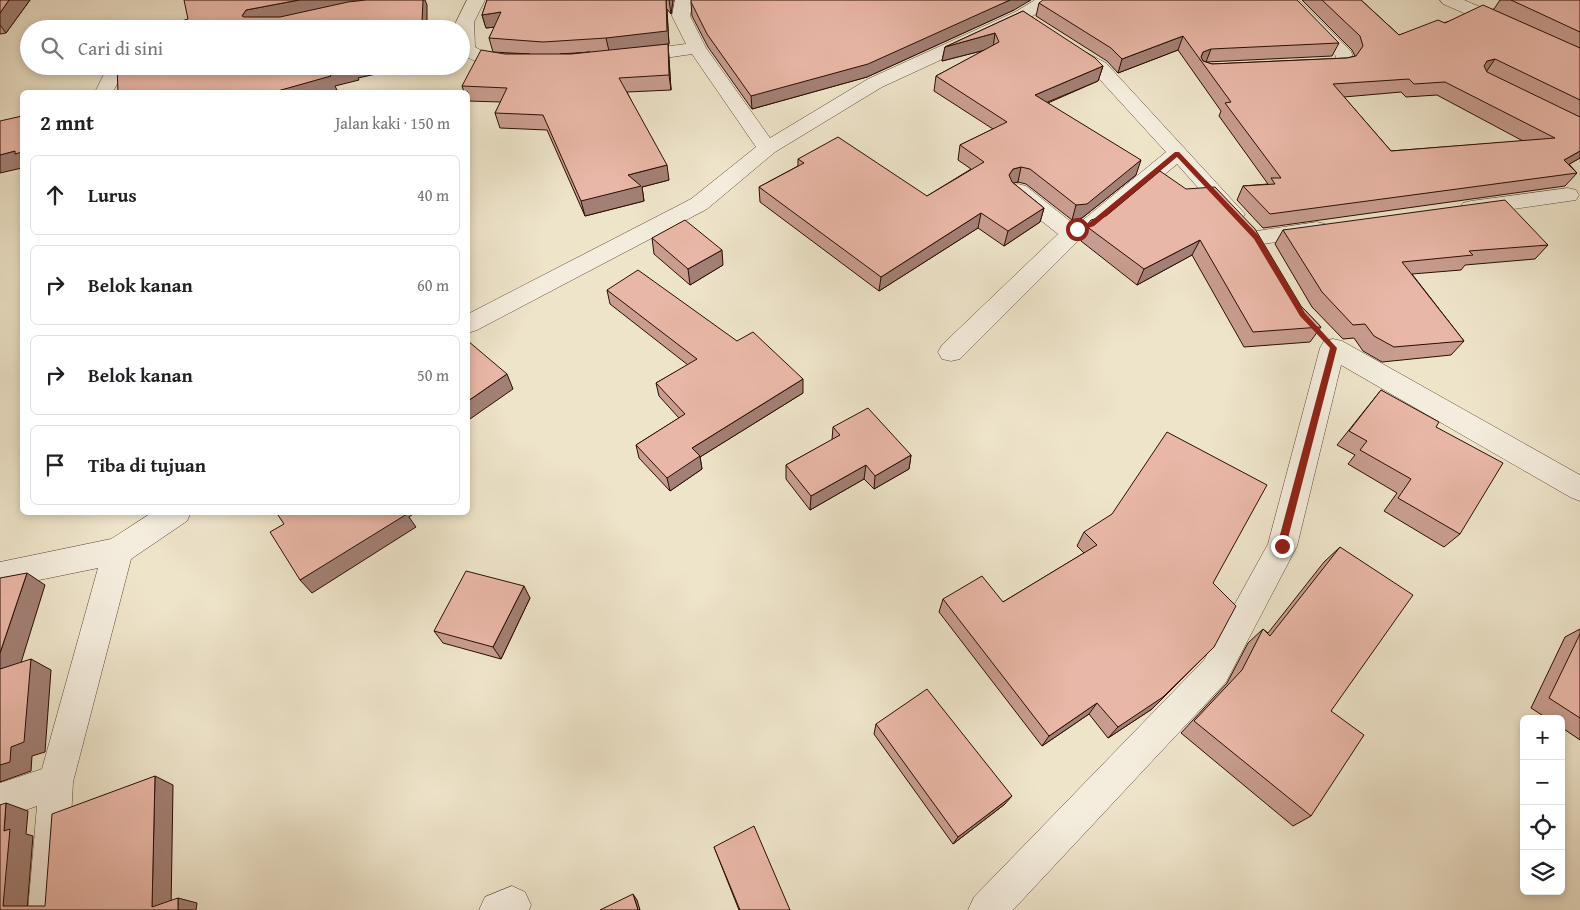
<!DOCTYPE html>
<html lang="id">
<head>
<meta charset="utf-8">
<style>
  body { margin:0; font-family:"Gentium Book Plus",serif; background:#f2f2f2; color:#202124 }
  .controls { position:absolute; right:15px; bottom:15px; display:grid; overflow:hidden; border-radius:8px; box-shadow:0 2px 8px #0003 }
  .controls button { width:45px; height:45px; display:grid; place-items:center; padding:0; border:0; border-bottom:1px solid #e0e0e0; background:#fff; color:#202124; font:25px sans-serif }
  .stop { position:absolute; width:15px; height:15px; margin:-11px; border:4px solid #8f2418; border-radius:50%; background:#fff }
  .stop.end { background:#8f2418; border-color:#fff; box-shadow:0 1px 5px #0008 }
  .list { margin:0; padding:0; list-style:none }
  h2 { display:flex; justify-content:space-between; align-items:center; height:65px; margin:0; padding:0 20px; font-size:21px }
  h2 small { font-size:16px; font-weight:400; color:#757577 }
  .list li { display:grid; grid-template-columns:32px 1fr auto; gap:15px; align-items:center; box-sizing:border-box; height:80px; margin:0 10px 10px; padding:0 10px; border:1px solid #e0e0e0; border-radius:8px }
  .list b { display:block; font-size:19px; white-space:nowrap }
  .list em { font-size:16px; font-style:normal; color:#757577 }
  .icon { flex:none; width:28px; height:28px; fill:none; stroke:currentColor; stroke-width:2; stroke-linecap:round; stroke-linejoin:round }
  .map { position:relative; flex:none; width:1580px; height:910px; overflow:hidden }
  .search { position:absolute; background:#fff; box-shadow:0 2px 8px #0003; left:20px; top:20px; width:450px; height:55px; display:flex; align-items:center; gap:12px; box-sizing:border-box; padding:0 18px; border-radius:28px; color:#757577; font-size:19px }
  .panel { position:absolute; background:#fff; box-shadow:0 2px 8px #0003; left:20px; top:90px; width:450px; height:425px; border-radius:8px }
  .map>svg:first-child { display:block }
</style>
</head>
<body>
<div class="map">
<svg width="1580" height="910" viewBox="0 0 1580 910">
  <rect width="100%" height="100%" fill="#eee4ca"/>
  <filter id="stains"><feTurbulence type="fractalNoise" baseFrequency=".004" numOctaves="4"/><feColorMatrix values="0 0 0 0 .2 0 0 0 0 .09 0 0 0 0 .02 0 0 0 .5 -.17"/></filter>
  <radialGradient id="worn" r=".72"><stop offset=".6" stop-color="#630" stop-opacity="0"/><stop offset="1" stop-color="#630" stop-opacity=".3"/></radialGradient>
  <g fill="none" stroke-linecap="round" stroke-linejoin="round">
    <g stroke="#5b4335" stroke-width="1">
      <g id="minor">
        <path d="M467,0H485L474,22L475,47L484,52L520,57L522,61L520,65C501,69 477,64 461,54V29H456V22Z"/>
        <path d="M675,0H693L690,16L706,48L770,138L868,79L1015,12L1035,0H1056L1027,20L882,87L775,152L707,209L477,330L468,333V314L691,199L756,147L692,54L631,63L624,61L622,57L624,53L631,51L686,44L672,16Z"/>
        <path d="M1280,0H1299L1351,51L1354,60C1345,73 1319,74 1304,70L1302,66L1304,62L1335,59L1336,56Z"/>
        <path d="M1440,0H1464L1513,21L1516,25L1513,29H1501L1443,4Z"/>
        <path d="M1072,45L1106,63L1245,214L1242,219L1234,221L1226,219L1177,164L1099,230L1085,234L960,359L951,361L942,359L938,352L942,345L1058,234L1010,196L1007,191L1010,186L1018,184L1026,186L1071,222L1083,220L1166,152L1092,71L1066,54L1063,50L1066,46Z"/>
        <path d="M111,66H131L120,78L113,92H95L103,76Z"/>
        <path d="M1568,188L1576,190L1579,195L1576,200L1471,215L1463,213L1460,208L1463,203L1471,201Z"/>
        <path d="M1317,222L1325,224L1328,229L1325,234L1257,245L1249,243L1246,238L1249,233L1257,231Z"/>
        <path d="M1333,339L1342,341L1580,475V501L1570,497L1341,365L1297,546L1226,682L1013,910H968L974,897L1204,660L1268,544L1320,348L1324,341Z"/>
        <path d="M153,512H191L187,521L131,559L73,782L66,910H28L37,806L0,819V783L42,769L98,568L0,588V562L111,539Z"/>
        <path d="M512,886L525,892L531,905L529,910H479L485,897Z"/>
      </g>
    </g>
    <use href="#minor" fill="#f4eddd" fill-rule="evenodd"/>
  </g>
  <g fill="#c89d90" stroke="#2a0d03" fill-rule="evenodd">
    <path d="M0,0H30L6,33L0,34Z"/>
    <path d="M487,0H673L671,14L667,9L669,44H668L669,59L671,90L627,92L669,180L642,187L644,201L585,216L547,130L500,128L495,113L501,102L468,101V92H464L462,86L505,54H530L493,52L489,38L495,27L486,28L482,15ZM590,52L571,54H560Z"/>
    <path d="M1302,0H1361L1399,35L1494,9L1500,0H1580V158L1569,164L1577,173L1565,186L1263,228L1237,200L1243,186L1268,184L1219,116L1221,111L1178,50L1118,73L1107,61L1036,16L1039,3L1339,43L1332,56L1206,62L1212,64L1347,58L1355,56L1352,50ZM1401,92L1406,97L1437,95L1523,141L1391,151L1344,97Z"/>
    <path d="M691,2L1014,10L867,77L752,109L708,47L692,16Z"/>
    <path d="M1023,11L1103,66L1098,81L1048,103L1136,175L1082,218L1072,220L1026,184L1018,182L1013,183L1044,208L1040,222L1004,246L978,228L879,291L760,202L759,187L798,166V159L927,196L971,169L958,160L960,145L993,129L934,91L936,76L985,50L942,61L945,47Z"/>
    <path d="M1160,171L1301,306L1321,327L1310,342L1244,347L1192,255L1137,285L1081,241L1086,226L1106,216Z"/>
    <path d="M1283,230L1548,245L1535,259L1465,265L1461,270L1412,274L1464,341L1451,355L1382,362L1363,351L1354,338L1343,339L1312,307L1275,244Z"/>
    <path d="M652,238L723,265L690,285L654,254Z"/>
    <path d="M607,290L803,393L700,457L702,469L670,491L639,458L636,445L679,418L659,396L656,383L688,365L610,304Z"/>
    <path d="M1381,390L1436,427L1460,534L1444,547L1384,511L1397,493L1348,464L1355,455L1337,445Z"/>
    <path d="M833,427L911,455L909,469L874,489L864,479L810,510L786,479V465L832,440Z"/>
    <path d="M1084,532L1213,583L1214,647L1152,709L1108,738L1089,714L1042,746L939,612L943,599L1003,602L1084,553L1077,546Z"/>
    <path d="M1340,547L1331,711L1311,816L1293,826L1181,733L1227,683L1248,643L1263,629L1268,633L1324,562Z"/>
    <path d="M530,598L501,659L443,643L434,631Z"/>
    <path d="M1580,629V740L1561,727V719H1548L1531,708L1565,637Z"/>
    <path d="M876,724L1005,804L953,844L874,734Z"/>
    <path d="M714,847L790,910H739Z"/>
  </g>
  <g fill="#a38075" stroke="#2a0d03">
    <path d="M9,0H30L6,33L0,25V13Z"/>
    <path d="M299,0H371L249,29L242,16L246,10Z"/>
    <path d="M423,0H425L427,5V29H371V28Z"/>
    <path d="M666,0L669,44L609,51L606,38Z"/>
    <path d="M669,0H673L671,14Z"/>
    <path d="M1010,0H1031L1014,10L867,77L752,109L751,96Z"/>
    <path d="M501,12L505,26L486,28L482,15Z"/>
    <path d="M995,33L993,48L942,61L945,47Z"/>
    <path d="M1183,36L1178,50L1118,73L1122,59Z"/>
    <path d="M668,44L669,59L671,90L669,75Z"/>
    <path d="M1211,49L1206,62L1200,60L1203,52Z"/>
    <path d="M1495,59L1486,72L1477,74L1487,61Z"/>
    <path d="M353,66H383L385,72L358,78L359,80L335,86L337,90L328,92H274L329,72Z"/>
    <path d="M1103,66L1098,81L1031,109L1035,95Z"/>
    <path d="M15,151L22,152V168L0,173V155Z"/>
    <path d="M1580,151V158L1552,174L1564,160Z"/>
    <path d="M1141,160L1136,175L1082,218L1072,220L1076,205Z"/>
    <path d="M667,165L669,180L642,187L644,201L585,216L581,201L628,175Z"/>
    <path d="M1021,167L1018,182L1010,184L1009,175L1013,169Z"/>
    <path d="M1044,208L1040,222L1004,246L1008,231Z"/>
    <path d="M981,213L978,228L879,291L881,277Z"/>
    <path d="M1200,240L1192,255L1137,285L1144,269Z"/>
    <path d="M722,250L723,265L690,285L688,269Z"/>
    <path d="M507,374L513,389L470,419L468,414V401Z"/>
    <path d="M803,379V393L700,457L702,469L670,491L667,478L692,448Z"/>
    <path d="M911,455L909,469L874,489L875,476Z"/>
    <path d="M866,465L864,479L810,510L811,496Z"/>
    <path d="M404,512H416L409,517L416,527L312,593L300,580Z"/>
    <path d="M27,573L45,585L15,682L0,674V653Z"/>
    <path d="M524,586L530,598L501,659L493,647Z"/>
    <path d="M1214,647L1152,709L1108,738L1118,727Z"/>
    <path d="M31,659L51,670L45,752L32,756L31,771L0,782V765L11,747Z"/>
    <path d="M1097,703L1089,714L1042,746L1049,736Z"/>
    <path d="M155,776L173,785L171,910L152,907Z"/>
    <path d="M1012,796L1005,804L953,844L958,837Z"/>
    <path d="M6,803L28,811L26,834L33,836L27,910L3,906L4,831Z"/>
    <path d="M633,894L637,900L640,910H638Z"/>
    <path d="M178,898L197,903L196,910H178Z"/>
  </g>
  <g fill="#e9b7a7" stroke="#2a0d03" fill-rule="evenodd">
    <path d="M0,0H9L0,13Z"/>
    <path d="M184,0H299L246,10L242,16L244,17H280L348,2L366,0H423L422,22L371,28V29H156L188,19Z"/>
    <path d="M487,0H666L667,31L606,38L543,42L489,38L501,12L482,15Z"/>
    <path d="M691,0H1010L868,64L751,96L707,34L691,2Z"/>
    <path d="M1043,0H1297L1339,43L1211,49L1203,52L1201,57L1203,61L1212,64L1347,58L1356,56L1363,46L1360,36L1322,0H1361L1399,35L1438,20L1445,23L1483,5L1580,48V100L1495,59L1487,61L1484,66L1487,72L1580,117V151L1564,160L1577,173L1270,214L1243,186L1275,184L1271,178H1281L1225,103L1231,102L1183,36L1122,59L1111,48L1039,3ZM1409,79L1414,84L1445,82L1555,138L1391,151L1333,84Z"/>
    <path d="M1511,0H1580V32Z"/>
    <path d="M1023,11L1095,58L1103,66L1035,95L1141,160L1087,204L1076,205L1030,169L1021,167L1013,169L1009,175L1012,182L1044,208L1008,231L981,213L881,277L759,187L804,163L798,159L838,137L927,196L984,162L960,145L1007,122L936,76L999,42L995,33L945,47Z"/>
    <path d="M668,44L669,75L619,78L667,165L628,175L641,186L581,201L543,115L495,113L507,88L462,86L481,50L505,54H571Z"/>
    <path d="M117,66H353L354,67L329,72L331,76L274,92H118Z"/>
    <path d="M22,116V152L15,154V151L0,155V121Z"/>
    <path d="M1160,171L1186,189L1215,187L1255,229L1301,306L1321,327L1253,332L1200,240L1144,269L1086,226L1091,220L1106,216Z"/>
    <path d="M1505,200L1548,245L1469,251L1473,255L1402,262L1464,341L1394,347L1374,336L1365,324L1353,325L1322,292L1283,230Z"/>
    <path d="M685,220L722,250L688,269L652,238Z"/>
    <path d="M638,270L737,341L753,332L803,379L692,448L700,456L667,478L636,445L685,414L656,383L697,359L607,290Z"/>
    <path d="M468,341L507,374L468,401Z"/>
    <path d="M1381,390L1439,422L1436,427L1503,463L1460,534L1398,498L1411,479L1360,450L1367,441L1349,431Z"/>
    <path d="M868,408L911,455L875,476L866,465L811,496L786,465L840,435L833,427Z"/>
    <path d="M1167,432L1267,485L1213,583L1236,606L1214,647L1163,697L1118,727L1097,703L1049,736L943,599L982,576L1003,602L1097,545L1084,532L1112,514Z"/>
    <path d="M276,512H405L407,514L300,580L270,532L284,524Z"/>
    <path d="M1340,547L1413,595L1331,711L1364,735L1311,816L1194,721L1242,670L1263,629L1270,636Z"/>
    <path d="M466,571L524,586L493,647L434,631Z"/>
    <path d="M27,573L0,653V578Z"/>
    <path d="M1580,634V718L1549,698Z"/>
    <path d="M31,659L24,742L11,747L10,762L0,765V669Z"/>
    <path d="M927,689L1012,796L958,837L876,724Z"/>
    <path d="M155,776L152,907L178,898V910H0V805L6,803L4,831L10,829L3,906H45L52,814Z"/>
    <path d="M754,826L790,910H740L714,847Z"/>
    <path d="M633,894L638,910H600Z"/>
  </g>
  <path fill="#8f2418" d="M1175,152H1179L1259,236L1305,313L1337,348L1286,546L1282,550L1277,546L1330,348L1300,316L1254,239L1177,157L1094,226L1077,232L1073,229L1089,223Z"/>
  <rect width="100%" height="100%" filter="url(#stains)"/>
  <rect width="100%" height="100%" fill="url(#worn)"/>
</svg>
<div class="controls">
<button>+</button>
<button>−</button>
<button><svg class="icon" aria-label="locate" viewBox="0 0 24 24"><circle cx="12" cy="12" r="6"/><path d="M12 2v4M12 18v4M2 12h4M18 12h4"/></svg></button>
<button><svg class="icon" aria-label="layers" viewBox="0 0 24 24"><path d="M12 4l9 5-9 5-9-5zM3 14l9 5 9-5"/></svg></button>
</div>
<div class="stop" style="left:1077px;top:229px"></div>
<div class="stop end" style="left:1282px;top:546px"></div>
<div class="search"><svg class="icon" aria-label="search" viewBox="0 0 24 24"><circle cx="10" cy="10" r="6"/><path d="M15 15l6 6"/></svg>Cari di sini</div>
<section class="panel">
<h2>2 mnt<small>Jalan kaki · 150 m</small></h2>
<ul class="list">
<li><svg class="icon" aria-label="ahead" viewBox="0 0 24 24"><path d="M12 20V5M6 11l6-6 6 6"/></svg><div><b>Lurus</b></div><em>40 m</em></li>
<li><svg class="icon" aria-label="right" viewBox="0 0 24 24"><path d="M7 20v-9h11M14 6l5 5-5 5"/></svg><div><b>Belok kanan</b></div><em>60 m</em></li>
<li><svg class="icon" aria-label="right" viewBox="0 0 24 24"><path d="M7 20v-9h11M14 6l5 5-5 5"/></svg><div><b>Belok kanan</b></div><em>50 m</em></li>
<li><svg class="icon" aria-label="arrive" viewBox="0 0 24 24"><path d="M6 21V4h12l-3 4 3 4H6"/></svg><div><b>Tiba di tujuan</b></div></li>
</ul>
</section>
</div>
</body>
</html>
